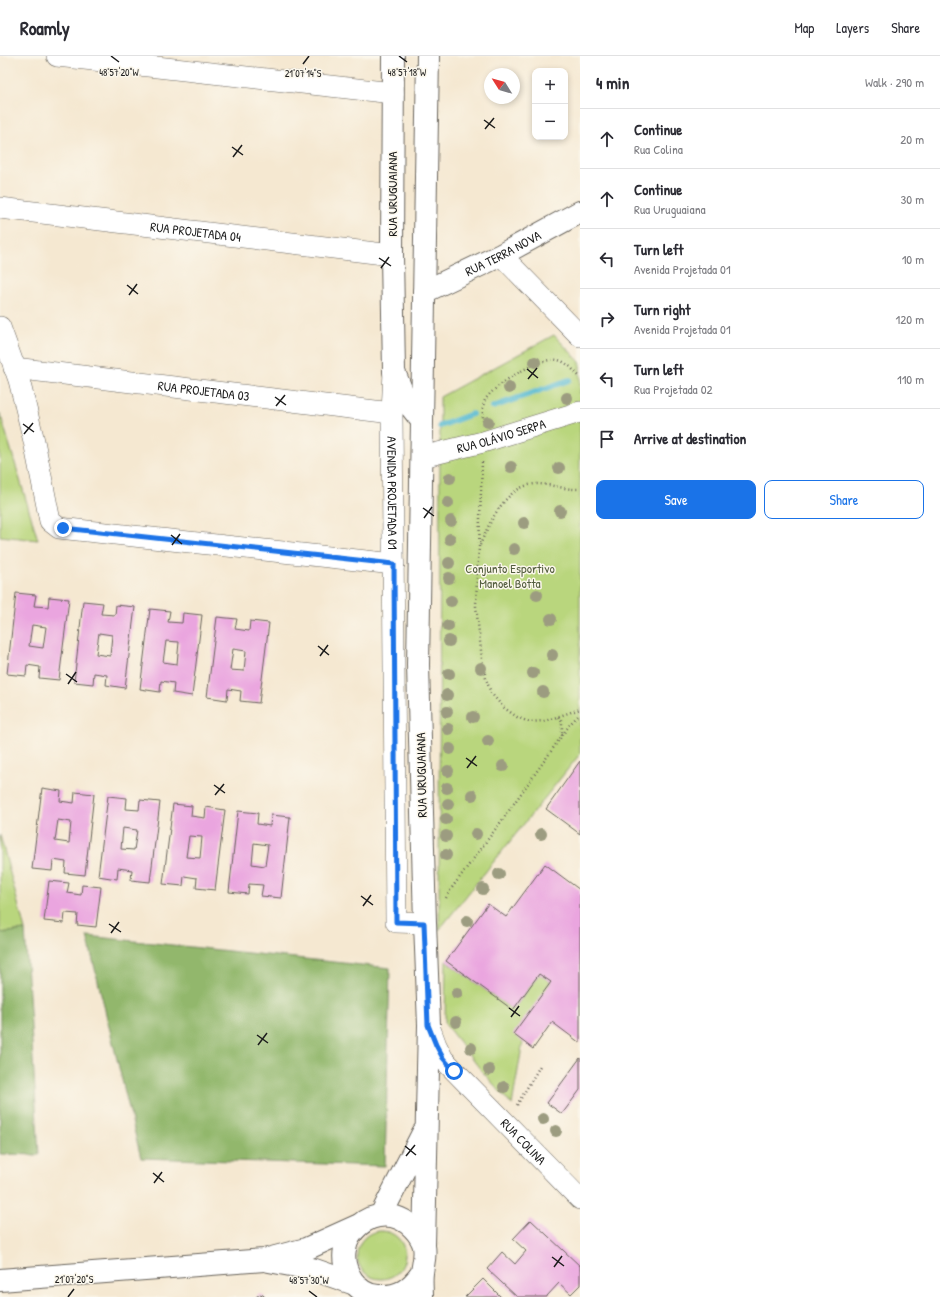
<!DOCTYPE html>
<html lang="en">
<head>
<meta charset="utf-8">
<style>
  body { margin:0; font-family:"Patrick Hand",sans-serif; background:#f7f7f7; color:#2b2b33 }
  .controls { position:absolute; right:12px; top:12px; display:grid; overflow:hidden; border-radius:8px; box-shadow:0 2px 6px #0003 }
  .controls button { width:36px; height:36px; display:grid; place-items:center; padding:0; border:0; border-bottom:1px solid #e1e1e2; background:#fff; color:#2b2b33; font:20px sans-serif }
  .compass { position:absolute; left:484px; top:12px; width:36px; height:36px; border-radius:50%; background:#fff; box-shadow:0 2px 6px #0003; rotate:307deg }
  .stop { position:absolute; width:12px; height:12px; margin:-9px; border:3px solid #1a73e8; border-radius:50%; background:#fff }
  .stop.end { background:#1a73e8; border-color:#fff; box-shadow:0 1px 4px #0008 }
  .list { margin:0; padding:0; list-style:none }
  h2 { display:flex; justify-content:space-between; align-items:center; height:52px; margin:0; padding:0 16px; font-size:17px }
  h2 small { font-size:13px; font-weight:400; color:#7c7c81 }
  .list li { display:grid; grid-template-columns:26px 1fr auto; gap:12px; align-items:center; box-sizing:border-box; height:60px; padding:0 16px; border-top:1px solid #e1e1e2 }
  .list b { display:block; font-size:15px; white-space:nowrap }
  .list p { margin:0; font-size:13px; white-space:nowrap; color:#7c7c81 }
  .list em { font-size:13px; font-style:normal; color:#7c7c81 }
  .actions { display:flex; gap:8px; padding:12px 16px }
  .actions a { flex:1; padding:9px 0; border:1px solid #1a73e8; border-radius:8px; text-align:center; font-size:14px; color:#1a73e8 }
  .actions .main { background:#1a73e8; color:#fff }
  .icon { flex:none; width:22px; height:22px; fill:none; stroke:currentColor; stroke-width:2; stroke-linecap:round; stroke-linejoin:round }
  .map { position:relative; flex:none; width:580px; height:1241px; overflow:hidden }
  header { display:flex; align-items:center; gap:24px; box-sizing:border-box; height:56px; padding:0 20px; background:#fff; border-bottom:1px solid #e1e1e2 }
  header strong { font-size:19px }
  nav { display:flex; gap:22px; margin-inline-start:auto; font-size:14px }
  main { display:flex }
  aside { flex:1; background:#fff }
  .map>svg:first-child { display:block }
</style>
</head>
<body>
<header>
<strong>Roamly</strong>
<nav><a>Map</a><a>Layers</a><a>Share</a></nav>
</header>
<main>
<div class="map">
<svg width="580" height="1241" viewBox="0 0 580 1241">
  <rect width="100%" height="100%" fill="#fbf7ec"/>
  <filter id="ink" filterUnits="userSpaceOnUse"><feTurbulence type="fractalNoise" baseFrequency=".025" numOctaves="2"/><feDisplacementMap in="SourceGraphic" scale="8" xChannelSelector="R" yChannelSelector="G"/><feConvolveMatrix kernelMatrix="1 2 1 2 8 2 1 2 1" color-interpolation-filters="sRGB"/></filter>
  <filter id="wash" filterUnits="userSpaceOnUse"><feTurbulence type="fractalNoise" baseFrequency=".012" numOctaves="4" result="noise"/><feDisplacementMap in="SourceGraphic" scale="16" xChannelSelector="R" yChannelSelector="G"/><feGaussianBlur stdDeviation="0.9" result="paint"/><feColorMatrix in="noise" values="0 0 0 0 0 0 0 0 0 0 0 0 0 0 0 0 0 1.4 0 .05"/><feComposite in="paint" operator="in"/></filter>
  <g filter="url(#wash)">
    <rect width="100%" height="100%" fill="#f5e8d1"/>
    <g fill="#b9d67d" stroke="#6a794c">
      <path d="M554,279L580,306V698L439,874L440,341Z"/>
      <path d="M0,357L38,484L0,480Z"/>
      <path d="M0,779L25,874L0,877Z"/>
      <path d="M446,905L513,954L539,918L551,926L523,985L512,1049L481,1014L445,968Z"/>
      <circle cx="381" cy="1199" r="24"/>
    </g>
    <g fill="#92b76c" stroke="#576a44">
      <path d="M25,874L39,1099L0,1098V877Z"/>
      <path d="M87,880L390,912L385,1110L141,1102Z"/>
    </g>
    <g fill="none" stroke-linecap="round" stroke-linejoin="round">
      <g stroke="#50b7cf" stroke-width="6">
        <path d="M493,351L569,324"/>
        <path d="M440,370L472,358"/>
      </g>
    </g>
    <g id="blocks">
      <g fill="#eaa5df" fill-rule="evenodd">
        <path d="M16,537L36,539L34,550L48,551L49,541L69,543L59,624L39,622L40,611L27,609L26,620L7,618ZM32,569L46,571L43,592L29,590Z"/>
        <path d="M83,545L103,547L101,558L115,559L116,549L135,551L125,632L106,629L107,619L94,617L93,628L74,626ZM99,577L112,579L110,600L96,598Z"/>
        <path d="M150,553L170,555L168,566L182,567L183,557L202,559L192,640L173,637L174,627L161,625L160,636L140,633ZM166,585L179,586L177,608L163,606Z"/>
        <path d="M217,561L237,563L235,573L249,575L250,565L269,567L259,647L240,645L241,635L228,633L227,644L207,641ZM233,593L246,595L244,615L230,614Z"/>
        <path d="M580,705V778L546,753Z"/>
        <path d="M42,732L61,735L60,745L74,747L75,736L94,738L85,819L65,817L66,806L53,804L52,815L32,813ZM58,764L71,766L69,787L55,785Z"/>
        <path d="M108,740L127,742L126,753L139,754L140,744L160,746L150,826L131,824L132,814L118,812L117,823L98,820ZM123,772L137,774L134,794L121,793Z"/>
        <path d="M173,748L192,750L191,760L205,762L206,751L225,754L215,834L196,832L197,822L184,820L183,830L163,828ZM189,780L202,781L200,802L186,801Z"/>
        <path d="M238,755L258,757L257,768L270,770L271,759L290,761L281,842L261,840L263,829L249,828L248,838L229,836ZM254,787L268,789L265,810L252,808Z"/>
        <path d="M545,808L580,834V987L552,966L533,993L513,978L551,926L539,918L513,954L446,905L488,848L506,861Z"/>
        <path d="M49,825L69,827L67,837L81,839L82,829L101,831L96,871L77,869L78,858L65,857L64,867L44,865Z"/>
        <path d="M580,1002V1034L562,1058L547,1047Z"/>
        <path d="M531,1164L580,1210V1229L571,1238L559,1227L547,1240V1241H517L487,1213L502,1196L515,1208L526,1195L513,1183Z"/>
        <path d="M483,1223L501,1241H465Z"/>
        <path d="M260,1238L263,1239L265,1241H256Z"/>
      </g>
    </g>
  </g>
  <g filter="url(#ink)">
    <use href="#blocks" fill-opacity="0" stroke="#68635b" stroke-width="1"/>
    <g fill="none" stroke-linecap="round" stroke-linejoin="round">
      <g stroke="#68635b" stroke-width="22">
        <g id="street">
          <path d="M57,0L393,37"/>
          <path id="s1" d="M0,152L392,199"/>
          <path d="M501,199L580,280"/>
          <path d="M0,271L19,324L34,385L50,465L59,472L394,508"/>
          <path id="s2" d="M14,312L392,357"/>
          <path id="s3" d="M394,316L392,357L396,866L425,867"/>
          <path id="s4" d="M422,401L483,386L580,356"/>
          <path id="s5" d="M429,970L436,989L443,1003L580,1143"/>
        </g>
      </g>
      <g stroke="#68635b" stroke-width="24">
        <g id="secondary">
          <path d="M393,0L392,199L394,316L403,338L411,351L422,365"/>
          <path id="s6" d="M424,236L501,199L580,156"/>
          <path d="M381,1159L423,1077"/>
          <path d="M424,1189L429,969L425,867L418,609L428,0"/>
          <path d="M269,1205L312,1213L355,1228"/>
          <path d="M422,1217C410,1233 400,1241 379,1240C368,1240 358,1233 352,1224C324,1183 378,1137 413,1172C418,1177 422,1183 424,1190C426,1200 423,1207 422,1217C421,1224 422,1233 422,1241"/>
          <path d="M0,1224L264,1204L306,1193L357,1170"/>
        </g>
      </g>
      <g stroke="#68635b" stroke-width="2.5" stroke-dasharray="1 3" stroke-linecap="butt">
        <path d="M483,365C483,359 482,350 485,344C495,328 540,300 558,304C567,306 574,315 580,321"/>
        <path d="M482,406L479,491L477,519L476,550L482,603L486,623L491,637L503,651L517,661L529,666L545,665L580,653"/>
        <path d="M480,489C490,465 507,428 537,428C551,428 565,434 580,433"/>
        <path d="M558,661L562,665V680"/>
        <path d="M446,842L451,833L503,763L571,667L580,658"/>
        <path d="M517,1049L540,1010"/>
      </g>
      <use href="#street" stroke="#fff" stroke-width="21"/>
      <use href="#secondary" stroke="#fff" stroke-width="22"/>
    </g>
    <g fill="#9c9c80">
      <circle cx="535" cy="306" r="6"/>
      <circle cx="509" cy="332" r="6"/>
      <circle cx="567" cy="342" r="6"/>
      <circle cx="488" cy="366" r="6"/>
      <circle cx="511" cy="411" r="6"/>
      <circle cx="559" cy="412" r="6"/>
      <circle cx="450" cy="422" r="6"/>
      <circle cx="448" cy="447" r="6"/>
      <circle cx="560" cy="455" r="6"/>
      <circle cx="451" cy="465" r="6"/>
      <circle cx="524" cy="467" r="6"/>
      <circle cx="450" cy="483" r="6"/>
      <circle cx="514" cy="493" r="6"/>
      <circle cx="449" cy="507" r="6"/>
      <circle cx="449" cy="522" r="6"/>
      <circle cx="537" cy="539" r="6"/>
      <circle cx="451" cy="545" r="6"/>
      <circle cx="551" cy="563" r="6"/>
      <circle cx="448" cy="570" r="6"/>
      <circle cx="449" cy="585" r="6"/>
      <circle cx="552" cy="599" r="6"/>
      <circle cx="481" cy="612" r="6"/>
      <circle cx="533" cy="617" r="6"/>
      <circle cx="449" cy="618" r="6"/>
      <circle cx="543" cy="636" r="6"/>
      <circle cx="447" cy="639" r="6"/>
      <circle cx="447" cy="656" r="6"/>
      <circle cx="473" cy="661" r="6"/>
      <circle cx="448" cy="673" r="6"/>
      <circle cx="488" cy="685" r="6"/>
      <circle cx="450" cy="693" r="6"/>
      <circle cx="503" cy="710" r="6"/>
      <circle cx="448" cy="715" r="6"/>
      <circle cx="447" cy="732" r="6"/>
      <circle cx="472" cy="739" r="6"/>
      <circle cx="448" cy="748" r="6"/>
      <circle cx="446" cy="763" r="6"/>
      <circle cx="476" cy="778" r="6"/>
      <circle cx="541" cy="778" r="6"/>
      <circle cx="446" cy="780" r="6"/>
      <circle cx="446" cy="799" r="6"/>
      <circle cx="499" cy="818" r="6"/>
      <circle cx="483" cy="833" r="6"/>
      <circle cx="467" cy="865" r="6"/>
      <circle cx="457" cy="937" r="6"/>
      <circle cx="456" cy="966" r="6"/>
      <circle cx="471" cy="992" r="6"/>
      <circle cx="489" cy="1014" r="6"/>
      <circle cx="504" cy="1031" r="6"/>
      <circle cx="543" cy="1063" r="6"/>
      <circle cx="556" cy="1075" r="6"/>
    </g>
  </g>
  <g fill="none" stroke-linecap="round" stroke-linejoin="round" filter="url(#ink)">
    <path stroke="#1a73e8" stroke-width="5" d="M63,472L394,508L396,866L424,867L428,969L436,989L443,1002L454,1015"/>
  </g>
  <path fill="none" stroke="#1c1c1c" stroke-width="1.5" d="M111,0L119,6M399,0L407,6M303,8L309,0M484,64L495,72M485,73L494,62M232,91L243,99M233,101L242,89M379,202L391,210M381,212L389,201M127,229L138,238M129,239L137,228M527,313L538,322M528,323L537,312M275,341L286,349M276,350L285,339M23,368L34,376M24,378L33,367M423,452L434,460M424,462L432,451M171,479L182,488M172,489L180,478M318,590L329,599M320,600L328,589M66,618L77,626M68,628L76,616M466,702L477,710M467,712L476,700M214,729L225,737M215,739L224,728M361,840L373,849M363,850L371,839M109,868L121,876M111,877L119,866M509,952L520,960M511,961L519,950M257,979L268,987M258,989L267,977M405,1090L416,1099M406,1100L415,1089M153,1117L164,1126M154,1127L162,1116M552,1201L564,1210M554,1211L562,1200M309,1235L317,1241M68,1241L74,1233"/>
  <g text-anchor="middle" stroke-width="3" stroke-linejoin="round" paint-order="stroke">
    <g font-size="13" fill="#1c1c1c" stroke="#fbf7ec">
      <text transform="translate(392 138) rotate(-90)" y="5">RUA URUGUAIANA</text>
      <text dy="5" stroke="none"><textPath href="#s1" startOffset="197">RUA PROJETADA 04</textPath></text>
      <text dy="5" stroke="none"><textPath href="#s6" startOffset="88">RUA TERRA NOVA</textPath></text>
      <text dy="5" stroke="none"><textPath href="#s2" startOffset="191">RUA PROJETADA 03</textPath></text>
      <text dy="5" stroke="none"><textPath href="#s4" startOffset="82">RUA OLÁVIO SERPA</textPath></text>
      <text dy="5" stroke="none"><textPath href="#s3" startOffset="121">AVENIDA PROJETADA 01</textPath></text>
      <text transform="translate(421 719) rotate(-91)" y="5">RUA URUGUAIANA</text>
      <text dy="5" stroke="none"><textPath href="#s5" startOffset="151">RUA COLINA</textPath></text>
    </g>
    <g font-size="13" fill="#535d3e" stroke="#fbf7ec">
      <text x="510" y="517">Conjunto Esportivo<tspan x="510" dy="15">Manoel Botta</tspan></text>
    </g>
  </g>
  <g font-size="10" text-anchor="middle" fill="#1c1c1c" stroke="#fbf7ec" stroke-width="3" stroke-linejoin="round" paint-order="stroke">
    <text x="119" y="20">48°57'20"W</text>
    <text x="407" y="20">48°57'18"W</text>
    <text x="303" y="21">21°07'14"S</text>
    <text x="74" y="1227">21°07'20"S</text>
    <text x="309" y="1228">48°57'30"W</text>
  </g>
</svg>
<div class="controls">
<button>+</button>
<button>−</button>
</div>
<svg class="compass" viewBox="-18 -18 36 36"><path d="M0-13l5 13h-10z" fill="#e53935"/><path d="M0 13l5-13h-10z" fill="#7c7c81"/></svg>
<div class="stop" style="left:454px;top:1015px"></div>
<div class="stop end" style="left:63px;top:472px"></div>
</div>
<aside>
<h2>4 min<small>Walk · 290 m</small></h2>
<ul class="list">
<li><svg class="icon" aria-label="ahead" viewBox="0 0 24 24"><path d="M12 20V5M6 11l6-6 6 6"/></svg><div><b>Continue</b><p>Rua Colina</p></div><em>20 m</em></li>
<li><svg class="icon" aria-label="ahead" viewBox="0 0 24 24"><path d="M12 20V5M6 11l6-6 6 6"/></svg><div><b>Continue</b><p>Rua Uruguaiana</p></div><em>30 m</em></li>
<li><svg class="icon" aria-label="left" viewBox="0 0 24 24"><path d="M17 20v-9H6M10 6l-5 5 5 5"/></svg><div><b>Turn left</b><p>Avenida Projetada 01</p></div><em>10 m</em></li>
<li><svg class="icon" aria-label="right" viewBox="0 0 24 24"><path d="M7 20v-9h11M14 6l5 5-5 5"/></svg><div><b>Turn right</b><p>Avenida Projetada 01</p></div><em>120 m</em></li>
<li><svg class="icon" aria-label="left" viewBox="0 0 24 24"><path d="M17 20v-9H6M10 6l-5 5 5 5"/></svg><div><b>Turn left</b><p>Rua Projetada 02</p></div><em>110 m</em></li>
<li><svg class="icon" aria-label="arrive" viewBox="0 0 24 24"><path d="M6 21V4h12l-3 4 3 4H6"/></svg><div><b>Arrive at destination</b></div></li>
</ul>
<div class="actions"><a class="main">Save</a><a>Share</a></div>
</aside>
</main>
</body>
</html>
